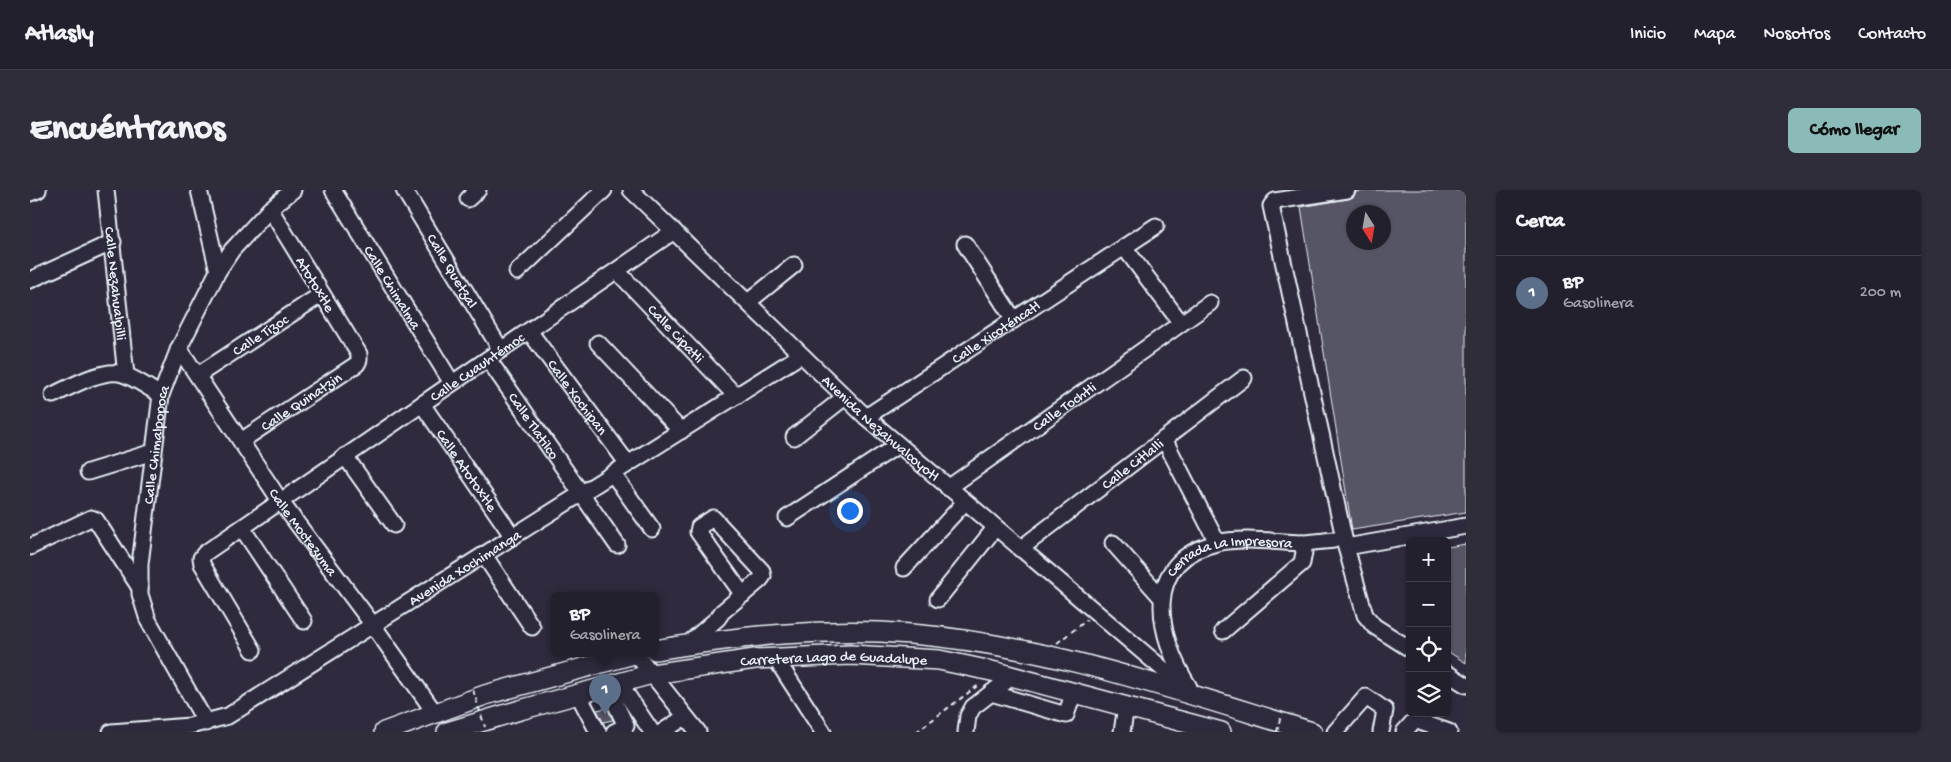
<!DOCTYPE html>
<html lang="es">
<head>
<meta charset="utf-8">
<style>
  body { margin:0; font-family:"Gochi Hand",sans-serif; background:#2f2d3a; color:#f1f3f6 }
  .controls { position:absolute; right:15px; bottom:15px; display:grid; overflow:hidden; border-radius:8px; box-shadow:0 1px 4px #0004 }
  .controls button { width:45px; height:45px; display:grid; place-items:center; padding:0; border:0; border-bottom:1px solid #403e4a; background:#23202e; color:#f1f3f6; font:25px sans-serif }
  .compass { position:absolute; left:1316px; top:15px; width:45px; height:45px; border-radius:50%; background:#23202e; box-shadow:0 1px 4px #0004; rotate:169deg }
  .you { position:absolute; left:819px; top:320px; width:18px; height:18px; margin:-12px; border:4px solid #fff; border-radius:50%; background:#1a73e8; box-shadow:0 0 0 8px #1a73e833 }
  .badge { display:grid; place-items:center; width:32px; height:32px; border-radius:50%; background:#8bbbb9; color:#fff; font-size:16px; font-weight:700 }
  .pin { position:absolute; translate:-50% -41px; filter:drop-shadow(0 1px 2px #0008) }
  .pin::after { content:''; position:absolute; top:26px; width:18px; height:15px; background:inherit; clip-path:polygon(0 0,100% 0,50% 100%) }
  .popup { position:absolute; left:521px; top:402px; width:108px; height:65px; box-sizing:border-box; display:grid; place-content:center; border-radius:8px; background:#23202e; filter:drop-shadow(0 1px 4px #0005); font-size:16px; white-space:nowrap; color:#a3a3aa }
  .popup b { font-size:19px; color:#f1f3f6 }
  .popup::after { content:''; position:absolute; left:50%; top:100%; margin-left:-10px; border:10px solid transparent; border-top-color:#23202e }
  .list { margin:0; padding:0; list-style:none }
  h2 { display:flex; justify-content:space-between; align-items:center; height:65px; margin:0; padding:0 20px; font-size:21px }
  h2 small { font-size:16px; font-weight:400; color:#a3a3aa }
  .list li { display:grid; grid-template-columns:32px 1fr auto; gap:15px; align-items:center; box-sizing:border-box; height:75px; padding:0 20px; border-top:1px solid #403e4a }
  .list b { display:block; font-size:19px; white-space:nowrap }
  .list p { margin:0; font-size:16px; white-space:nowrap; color:#a3a3aa }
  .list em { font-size:16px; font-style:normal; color:#a3a3aa }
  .icon { flex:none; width:28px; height:28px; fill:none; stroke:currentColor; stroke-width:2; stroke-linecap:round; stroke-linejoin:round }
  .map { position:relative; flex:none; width:1436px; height:542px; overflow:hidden; border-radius:8px }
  header { display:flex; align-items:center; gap:30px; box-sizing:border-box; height:70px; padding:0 25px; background:#23202e; border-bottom:1px solid #403e4a }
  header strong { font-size:24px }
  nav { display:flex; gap:28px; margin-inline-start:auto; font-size:18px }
  .intro { display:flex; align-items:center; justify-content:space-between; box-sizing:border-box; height:120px; padding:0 30px }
  h1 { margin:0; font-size:35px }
  .button { padding:12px 22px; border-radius:8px; background:#8bbbb9; color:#111; font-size:18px; font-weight:700 }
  main { display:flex; gap:30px; padding:0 30px }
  aside { flex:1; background:#23202e; border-radius:8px; box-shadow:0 1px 4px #0004 }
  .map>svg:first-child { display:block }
</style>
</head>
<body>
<header>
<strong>Atlasly</strong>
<nav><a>Inicio</a><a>Mapa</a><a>Nosotros</a><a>Contacto</a></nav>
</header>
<div class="intro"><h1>Encuéntranos</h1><a class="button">Cómo llegar</a></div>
<main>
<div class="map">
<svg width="1436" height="542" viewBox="0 0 1436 542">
  <rect width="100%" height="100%" fill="#2f2a3d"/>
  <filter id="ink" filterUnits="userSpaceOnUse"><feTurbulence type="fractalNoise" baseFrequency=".02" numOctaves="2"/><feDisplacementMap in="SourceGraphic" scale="10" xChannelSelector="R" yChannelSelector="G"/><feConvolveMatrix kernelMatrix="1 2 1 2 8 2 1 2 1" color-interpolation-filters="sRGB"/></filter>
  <g filter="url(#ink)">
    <g fill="#575565" stroke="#e8f1f8" fill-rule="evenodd">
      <path d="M1342,0H1436V322L1322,340L1271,17L1318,9L1323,7L1326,2ZM1324,22H1354V52H1324Z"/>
      <path d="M1436,354V473L1417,461V357Z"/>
      <path d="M577,518L583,530L573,532L567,520Z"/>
    </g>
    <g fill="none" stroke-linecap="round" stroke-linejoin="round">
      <g stroke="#e8f1f8" stroke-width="19">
        <g id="minor">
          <path id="s1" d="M76,0L96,185"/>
          <path d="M169,0L188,81"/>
          <path id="s2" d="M303,0L422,193"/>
          <path id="s3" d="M374,0L471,160"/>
          <path id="s4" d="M601,0L836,227L1160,502"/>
          <path d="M1317,0L1245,11L1241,16L1316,357L1335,425L1344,436L1380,459"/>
          <path d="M0,3L8,0"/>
          <path d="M438,9L448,0"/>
          <path d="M935,54L984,130"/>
          <path d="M1094,57L1151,133"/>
          <path id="s5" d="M587,81L706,206"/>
          <path d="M487,82L574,0"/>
          <path d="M0,90L83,52"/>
          <path d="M718,112L764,75"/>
          <path id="s6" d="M499,141L598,274"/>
          <path d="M568,153L651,241"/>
          <path id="s7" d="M149,158L251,312L343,435L405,523"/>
          <path id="s8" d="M458,169L587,355"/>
          <path id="s9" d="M168,185L292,104"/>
          <path d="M23,205C40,197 70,180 89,183C103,186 118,198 131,205"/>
          <path id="s10" d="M392,214L483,347"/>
          <path id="s11" d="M836,227L1126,36"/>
          <path d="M764,247L815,207"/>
          <path d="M1134,249L1187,352"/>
          <path id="s12" d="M211,251L327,174L329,170V164L240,19"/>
          <path d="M315,266L364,335"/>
          <path d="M58,282L123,262"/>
          <path d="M583,284L622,339"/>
          <path id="s13" d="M918,298L1180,113"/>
          <path d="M757,328L868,255"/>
          <path d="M212,338L274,431"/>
          <path d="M1083,353L1131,407"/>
          <path d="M0,357L61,328L66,330L110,398"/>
          <path d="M1316,357L1436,336"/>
          <path id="s14" d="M990,359L1214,188"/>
          <path d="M454,365L502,437"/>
          <path d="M874,378L935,312"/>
          <path d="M908,409L965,338"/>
          <path d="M1193,441L1272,373L1274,362L1272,353"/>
          <path d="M658,454L688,428L692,422L730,390L733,386L732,381L685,330L683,328L669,337L668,342L713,405"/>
          <path id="s15" d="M223,460L172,374L171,368L175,363L644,41"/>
          <path d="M606,464L668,542"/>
          <path d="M746,469L793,542"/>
          <path d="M1417,483L1436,495"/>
          <path d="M589,493L622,542"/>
          <path d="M577,496L596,536L584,542"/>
          <path id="s16" d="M1159,497C1127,446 1110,371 1187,353C1210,347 1246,352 1270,353C1281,353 1293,351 1304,350"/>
          <path d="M961,503L1036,525L1044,502"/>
          <path d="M548,504L568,542"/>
          <path id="s17" d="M176,533L118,430L110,404V374L131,205L149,158L188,81L202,60L240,19L263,0"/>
          <path id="s18" d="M81,542L160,536L198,526L771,165"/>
          <path d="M632,542L655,527"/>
          <path d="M936,542L938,526L943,517L983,486"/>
          <path d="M1092,542L1096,516"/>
          <path d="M1305,542L1336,507L1355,520L1351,542"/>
          <path d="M1374,542L1382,533L1387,531L1419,542"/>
        </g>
      </g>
      <g stroke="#e8f1f8" stroke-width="22">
        <g id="major">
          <path d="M625,460C711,446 794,437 881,444C1018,455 1151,502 1282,542"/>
          <path d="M354,542L455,505L604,464"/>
          <path id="s19" d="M417,542L490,520L622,484L725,469L821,465L909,470L966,482L1191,542"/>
        </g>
      </g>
      <g stroke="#e8f1f8" stroke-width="2" stroke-dasharray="5 4" stroke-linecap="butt">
        <path d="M1027,453L1057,430"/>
        <path d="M886,542L950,494"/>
      </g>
      <use href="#minor" stroke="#2f2a3d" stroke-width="15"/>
      <use href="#major" stroke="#2f2a3d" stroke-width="19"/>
      <g stroke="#e8f1f8" stroke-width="2" stroke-dasharray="5 4" stroke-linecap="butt">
        <path d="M443,500L455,537"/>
        <path d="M1247,542L1251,525"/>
      </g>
    </g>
  </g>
  <g text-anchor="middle" stroke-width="5" stroke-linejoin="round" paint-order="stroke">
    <g font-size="15" fill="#e8f1f8" stroke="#2f2a3d">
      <text dy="5" stroke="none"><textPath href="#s3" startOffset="94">Calle Quetzal</textPath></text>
      <text dy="5" stroke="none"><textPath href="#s1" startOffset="94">Calle Nezahualpilli</textPath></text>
      <text transform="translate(286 94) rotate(59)" y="5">Atotoxtle</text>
      <text dy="5" stroke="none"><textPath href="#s2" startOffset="114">Calle Chimalma</textPath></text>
      <text dy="5" stroke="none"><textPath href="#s11" startOffset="155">Calle Xicoténcatl</textPath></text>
      <text dy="5" stroke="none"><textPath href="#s5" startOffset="86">Calle Cipatli</textPath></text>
      <text dy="5" stroke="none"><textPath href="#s9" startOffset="74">Calle Tizoc</textPath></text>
      <text dy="5" stroke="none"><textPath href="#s15" startOffset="442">Calle Cuauhtémoc</textPath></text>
      <text dy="5" stroke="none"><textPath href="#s6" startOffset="82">Calle Xochipan</textPath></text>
      <text dy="5" stroke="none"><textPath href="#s12" startOffset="72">Calle Quinatzin</textPath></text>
      <text dy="5" stroke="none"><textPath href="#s13" startOffset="142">Calle Tochtli</textPath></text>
      <text dy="5" stroke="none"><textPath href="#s8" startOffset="81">Calle Tlatilco</textPath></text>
      <text dy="5" stroke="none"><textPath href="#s4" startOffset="345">Avenida Nezahualcoyotl</textPath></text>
      <text dy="5" stroke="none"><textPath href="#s17" startOffset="296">Calle Chimalpopoca</textPath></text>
      <text dy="5" stroke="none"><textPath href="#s14" startOffset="141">Calle Citlalli</textPath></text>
      <text dy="5" stroke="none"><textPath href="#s10" startOffset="80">Calle Atotoxtle</textPath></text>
      <text dy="5" stroke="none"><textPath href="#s7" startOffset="222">Calle Moctezuma</textPath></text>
      <text dy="5" stroke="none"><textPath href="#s16" startOffset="186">Cerrada La Impresora</textPath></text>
      <text dy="5" stroke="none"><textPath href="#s18" startOffset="398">Avenida Xochimanga</textPath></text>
      <text dy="5" stroke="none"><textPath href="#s19" startOffset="396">Carretera Lago de Guadalupe</textPath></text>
    </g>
  </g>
</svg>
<div class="controls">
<button>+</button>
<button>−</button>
<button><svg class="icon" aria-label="locate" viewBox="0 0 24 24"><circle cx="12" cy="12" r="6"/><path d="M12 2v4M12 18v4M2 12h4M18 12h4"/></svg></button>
<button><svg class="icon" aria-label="layers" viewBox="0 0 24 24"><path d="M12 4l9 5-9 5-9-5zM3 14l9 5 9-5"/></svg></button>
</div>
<svg class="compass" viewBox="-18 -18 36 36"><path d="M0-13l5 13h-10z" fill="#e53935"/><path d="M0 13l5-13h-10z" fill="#a3a3aa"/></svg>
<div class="you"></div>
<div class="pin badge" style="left:575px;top:525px;background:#5c6f8a">1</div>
<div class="popup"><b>BP</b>Gasolinera</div>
</div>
<aside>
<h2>Cerca<small></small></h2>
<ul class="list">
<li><span class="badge" style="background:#5c6f8a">1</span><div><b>BP</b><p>Gasolinera</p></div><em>200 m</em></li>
</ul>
</aside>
</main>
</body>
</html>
